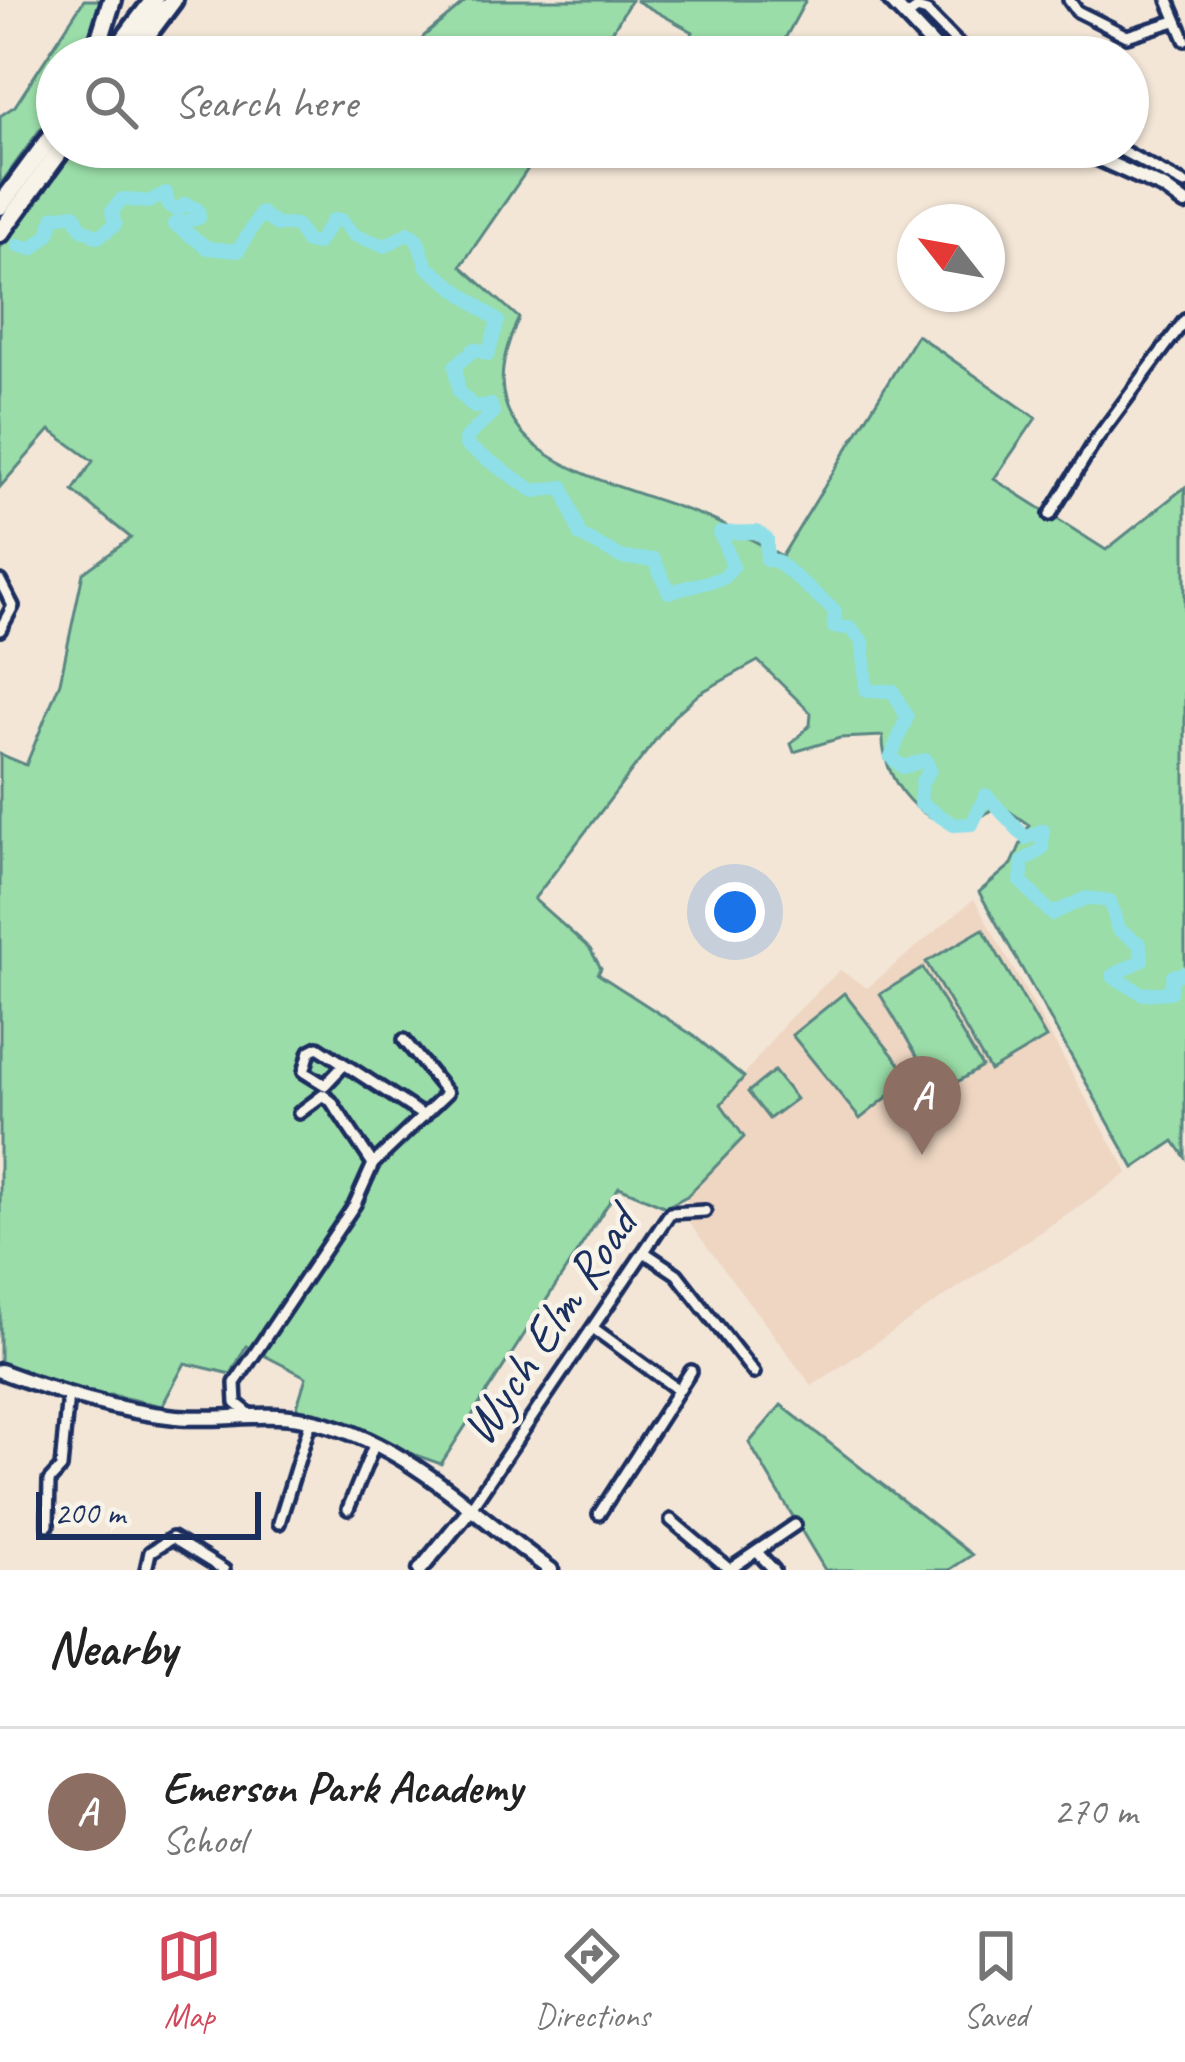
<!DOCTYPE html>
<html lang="en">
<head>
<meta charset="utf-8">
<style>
  body { margin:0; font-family:Caveat,sans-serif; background:#f6f6f6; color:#222 }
  .compass { position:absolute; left:897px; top:204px; width:108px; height:108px; border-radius:50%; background:#fff; box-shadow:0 3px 9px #0004; rotate:301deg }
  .scale { position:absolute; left:36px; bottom:30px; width:225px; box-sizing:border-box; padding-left:12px; border:6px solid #1b2f5e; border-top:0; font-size:33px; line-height:42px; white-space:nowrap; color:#1b2f5e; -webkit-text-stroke:9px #f7f3e8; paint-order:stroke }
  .you { position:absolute; left:735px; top:912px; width:42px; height:42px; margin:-30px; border:9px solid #fff; border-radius:50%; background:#1a73e8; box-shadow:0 0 0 18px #1a73e833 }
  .badge { display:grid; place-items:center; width:78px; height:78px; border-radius:50%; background:#d1495b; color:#fff; font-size:39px; font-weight:700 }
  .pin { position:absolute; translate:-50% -99px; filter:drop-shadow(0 3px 6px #0008) }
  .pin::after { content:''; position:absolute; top:63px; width:42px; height:36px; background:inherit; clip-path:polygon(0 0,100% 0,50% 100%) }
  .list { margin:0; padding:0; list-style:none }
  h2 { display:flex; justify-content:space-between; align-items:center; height:156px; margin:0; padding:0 48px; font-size:51px }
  h2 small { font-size:39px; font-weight:400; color:#767676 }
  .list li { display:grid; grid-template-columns:78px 1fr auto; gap:36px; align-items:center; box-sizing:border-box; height:168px; padding:0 48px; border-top:3px solid #e0e0e0 }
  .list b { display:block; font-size:45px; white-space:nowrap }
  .list p { margin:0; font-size:39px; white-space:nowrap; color:#767676 }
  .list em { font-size:39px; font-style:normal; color:#767676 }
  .icon { flex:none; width:66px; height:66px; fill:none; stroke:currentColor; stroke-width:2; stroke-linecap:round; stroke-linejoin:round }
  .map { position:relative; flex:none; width:1185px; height:1570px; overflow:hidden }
  .search { position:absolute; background:#fff; box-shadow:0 3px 9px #0004; left:36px; right:36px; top:36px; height:132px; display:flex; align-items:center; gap:30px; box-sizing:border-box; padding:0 42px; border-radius:66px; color:#767676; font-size:45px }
  .sheet { height:324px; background:#fff }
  nav { display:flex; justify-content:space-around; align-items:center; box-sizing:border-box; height:168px; border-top:3px solid #e0e0e0; background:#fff; font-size:33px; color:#767676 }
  nav a { display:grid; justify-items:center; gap:6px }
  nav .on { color:#d1495b }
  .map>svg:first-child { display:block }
</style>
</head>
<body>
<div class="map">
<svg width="1185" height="1570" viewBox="0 0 1185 1570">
  <rect width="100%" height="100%" fill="#f3e6d7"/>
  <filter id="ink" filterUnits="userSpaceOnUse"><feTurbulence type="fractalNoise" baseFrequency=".00833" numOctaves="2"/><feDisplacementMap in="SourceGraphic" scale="24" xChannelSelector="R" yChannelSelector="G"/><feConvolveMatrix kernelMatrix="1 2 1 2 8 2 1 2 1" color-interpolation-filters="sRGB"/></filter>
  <g filter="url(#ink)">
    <path fill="#eed6c2" d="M974,899L1128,1173L812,1386L687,1220V1196L743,1138L721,1104L785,1023L840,970L867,988Z"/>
    <g fill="#9adda8" stroke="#5a8683" stroke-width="3">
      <path d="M84,0H102L83,57H57V106L0,185V116L15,106Z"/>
      <path d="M467,0H631L597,57H415L424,36Z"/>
      <path d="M635,0H806L775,57H682L693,32Z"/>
      <path d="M77,147H341L362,160L370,147H543L461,266L519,318C449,462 615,479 708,518C734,529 758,543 782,556L917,335L1036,418L994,479L1106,550L1185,487V1157L1174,1141L1134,1168L979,892L1012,864L1029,825L999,804C992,809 983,817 974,820C925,838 881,778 883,736L840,738L794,752L791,744L810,725L811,713L758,661L700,693L673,717L534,899L590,949L601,968L598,974L694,1036L744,1077L721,1104L744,1137L687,1196L666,1207L619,1187L441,1464L295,1413L306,1377L246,1346L231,1374L185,1363L162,1406L112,1395L76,1396L0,1370V754L26,765L60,682L83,573L131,538L73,491L93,461L50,430L0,487V248Z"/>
      <path d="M983,929L1046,1038L990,1071L926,962Z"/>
      <path d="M923,968L982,1067L939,1093L880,994Z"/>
      <path d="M844,993L911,1078L860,1119L792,1035Z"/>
      <path d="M774,1071L796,1099L769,1119L748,1092Z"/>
      <path d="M781,1405L972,1555L949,1570H825L749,1443Z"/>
    </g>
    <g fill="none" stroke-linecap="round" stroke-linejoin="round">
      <path stroke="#8edfe8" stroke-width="14" d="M18,245L32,249L49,234L54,217L74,214L81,228L98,237L115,225L112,211L122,199L148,202L166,193L168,205L176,210L186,204L198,210L199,218L174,224L208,248L238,251L261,213L277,225H296L307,242L317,244L333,220H341L354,235L385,246L408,233L417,239L427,267L498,321L488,354L475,349L455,366L459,392L474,407L491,405L493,413L465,439L466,445L534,491L563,487L580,535L623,558L654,560L669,592L723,578L733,566L720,533L757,532L767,539V560L777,561L835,611L834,627L850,628L863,642L866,691H893L907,717L891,757L903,767L926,760L930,770L922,782L920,803L954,825L972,824L986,795L1026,838L1043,830L1042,849L1023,861L1021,882L1052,914L1086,898L1110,901L1118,929L1140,944L1142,960L1112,976L1143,994L1170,992L1173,976L1185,973"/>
      <g stroke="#1b2f5e" stroke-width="18">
        <g id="street">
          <path d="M1069,0L1077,11L1127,36L1175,21"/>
          <path d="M1168,0L1185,40"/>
          <path d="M906,17L917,9L927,12L971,57"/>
          <path d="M1115,147L1185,184"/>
          <path d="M1050,515L1096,440L1185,320"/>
          <path d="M0,581L13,606L0,630"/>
          <path d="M344,1065L325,1085L304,1072L310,1051L318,1047L424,1116"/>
          <path d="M373,1164L447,1093L404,1040"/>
          <path d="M644,1252L677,1274L754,1373"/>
          <path d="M593,1328L677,1389"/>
          <path d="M253,1417L236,1403L235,1383L355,1204L373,1164L331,1101L323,1095L299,1113"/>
          <path d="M348,1509L375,1443"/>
          <path d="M470,1509L670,1213L705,1211"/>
          <path d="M599,1514L691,1371"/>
          <path d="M671,1520L730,1570"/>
          <path d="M279,1523L311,1420"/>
          <path d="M48,1525L49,1481L61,1468L68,1394"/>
          <path d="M757,1552L774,1570"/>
          <path d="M146,1570L150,1552L172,1538L224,1570"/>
          <path d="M729,1570L795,1525"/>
        </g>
      </g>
      <g stroke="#1b2f5e" stroke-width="21">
        <g id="secondary">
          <path d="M890,0L944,57"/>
          <path d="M1073,147L1164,188L1185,203"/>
          <path d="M0,1371C57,1392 116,1411 176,1417C218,1421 263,1411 304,1419C403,1438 472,1514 551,1570"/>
          <path d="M420,1570L470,1509"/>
        </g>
      </g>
      <g stroke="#1b2f5e" stroke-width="26">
        <g id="highway">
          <path d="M94,57L112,0"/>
          <path d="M111,57L154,0"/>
          <path d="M130,57L173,0"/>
          <path d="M0,206L57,129"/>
          <path d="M0,233L63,147"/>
        </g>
      </g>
      <use href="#street" stroke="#f7f3e8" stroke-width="9"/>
      <use href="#secondary" stroke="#f7f3e8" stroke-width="12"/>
      <use href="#highway" stroke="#f7f3e8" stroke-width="16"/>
    </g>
  </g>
  <g text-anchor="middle" stroke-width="9" stroke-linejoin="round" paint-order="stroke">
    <g font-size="51" fill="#1b2f5e" stroke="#f7f3e8">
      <text transform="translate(548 1325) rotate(-56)" y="18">Wych Elm Road</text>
    </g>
  </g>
</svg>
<svg class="compass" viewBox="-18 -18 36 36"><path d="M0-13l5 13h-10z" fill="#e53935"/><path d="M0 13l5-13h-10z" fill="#767676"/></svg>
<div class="scale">200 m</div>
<div class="you"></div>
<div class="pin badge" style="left:922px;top:1155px;background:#8d6e63">A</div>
<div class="search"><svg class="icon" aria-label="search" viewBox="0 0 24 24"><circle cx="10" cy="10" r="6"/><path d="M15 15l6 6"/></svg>Search here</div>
</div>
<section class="sheet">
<h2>Nearby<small></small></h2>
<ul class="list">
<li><span class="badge" style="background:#8d6e63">A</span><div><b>Emerson Park Academy</b><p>School</p></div><em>270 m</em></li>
</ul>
</section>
<nav>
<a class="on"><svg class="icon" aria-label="map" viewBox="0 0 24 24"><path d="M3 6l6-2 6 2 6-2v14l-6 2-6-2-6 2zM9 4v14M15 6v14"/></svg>Map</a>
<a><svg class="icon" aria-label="directions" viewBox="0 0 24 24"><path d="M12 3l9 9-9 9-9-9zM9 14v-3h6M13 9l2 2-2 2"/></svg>Directions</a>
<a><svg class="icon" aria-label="saved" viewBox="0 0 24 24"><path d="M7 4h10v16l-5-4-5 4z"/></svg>Saved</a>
</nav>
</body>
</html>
